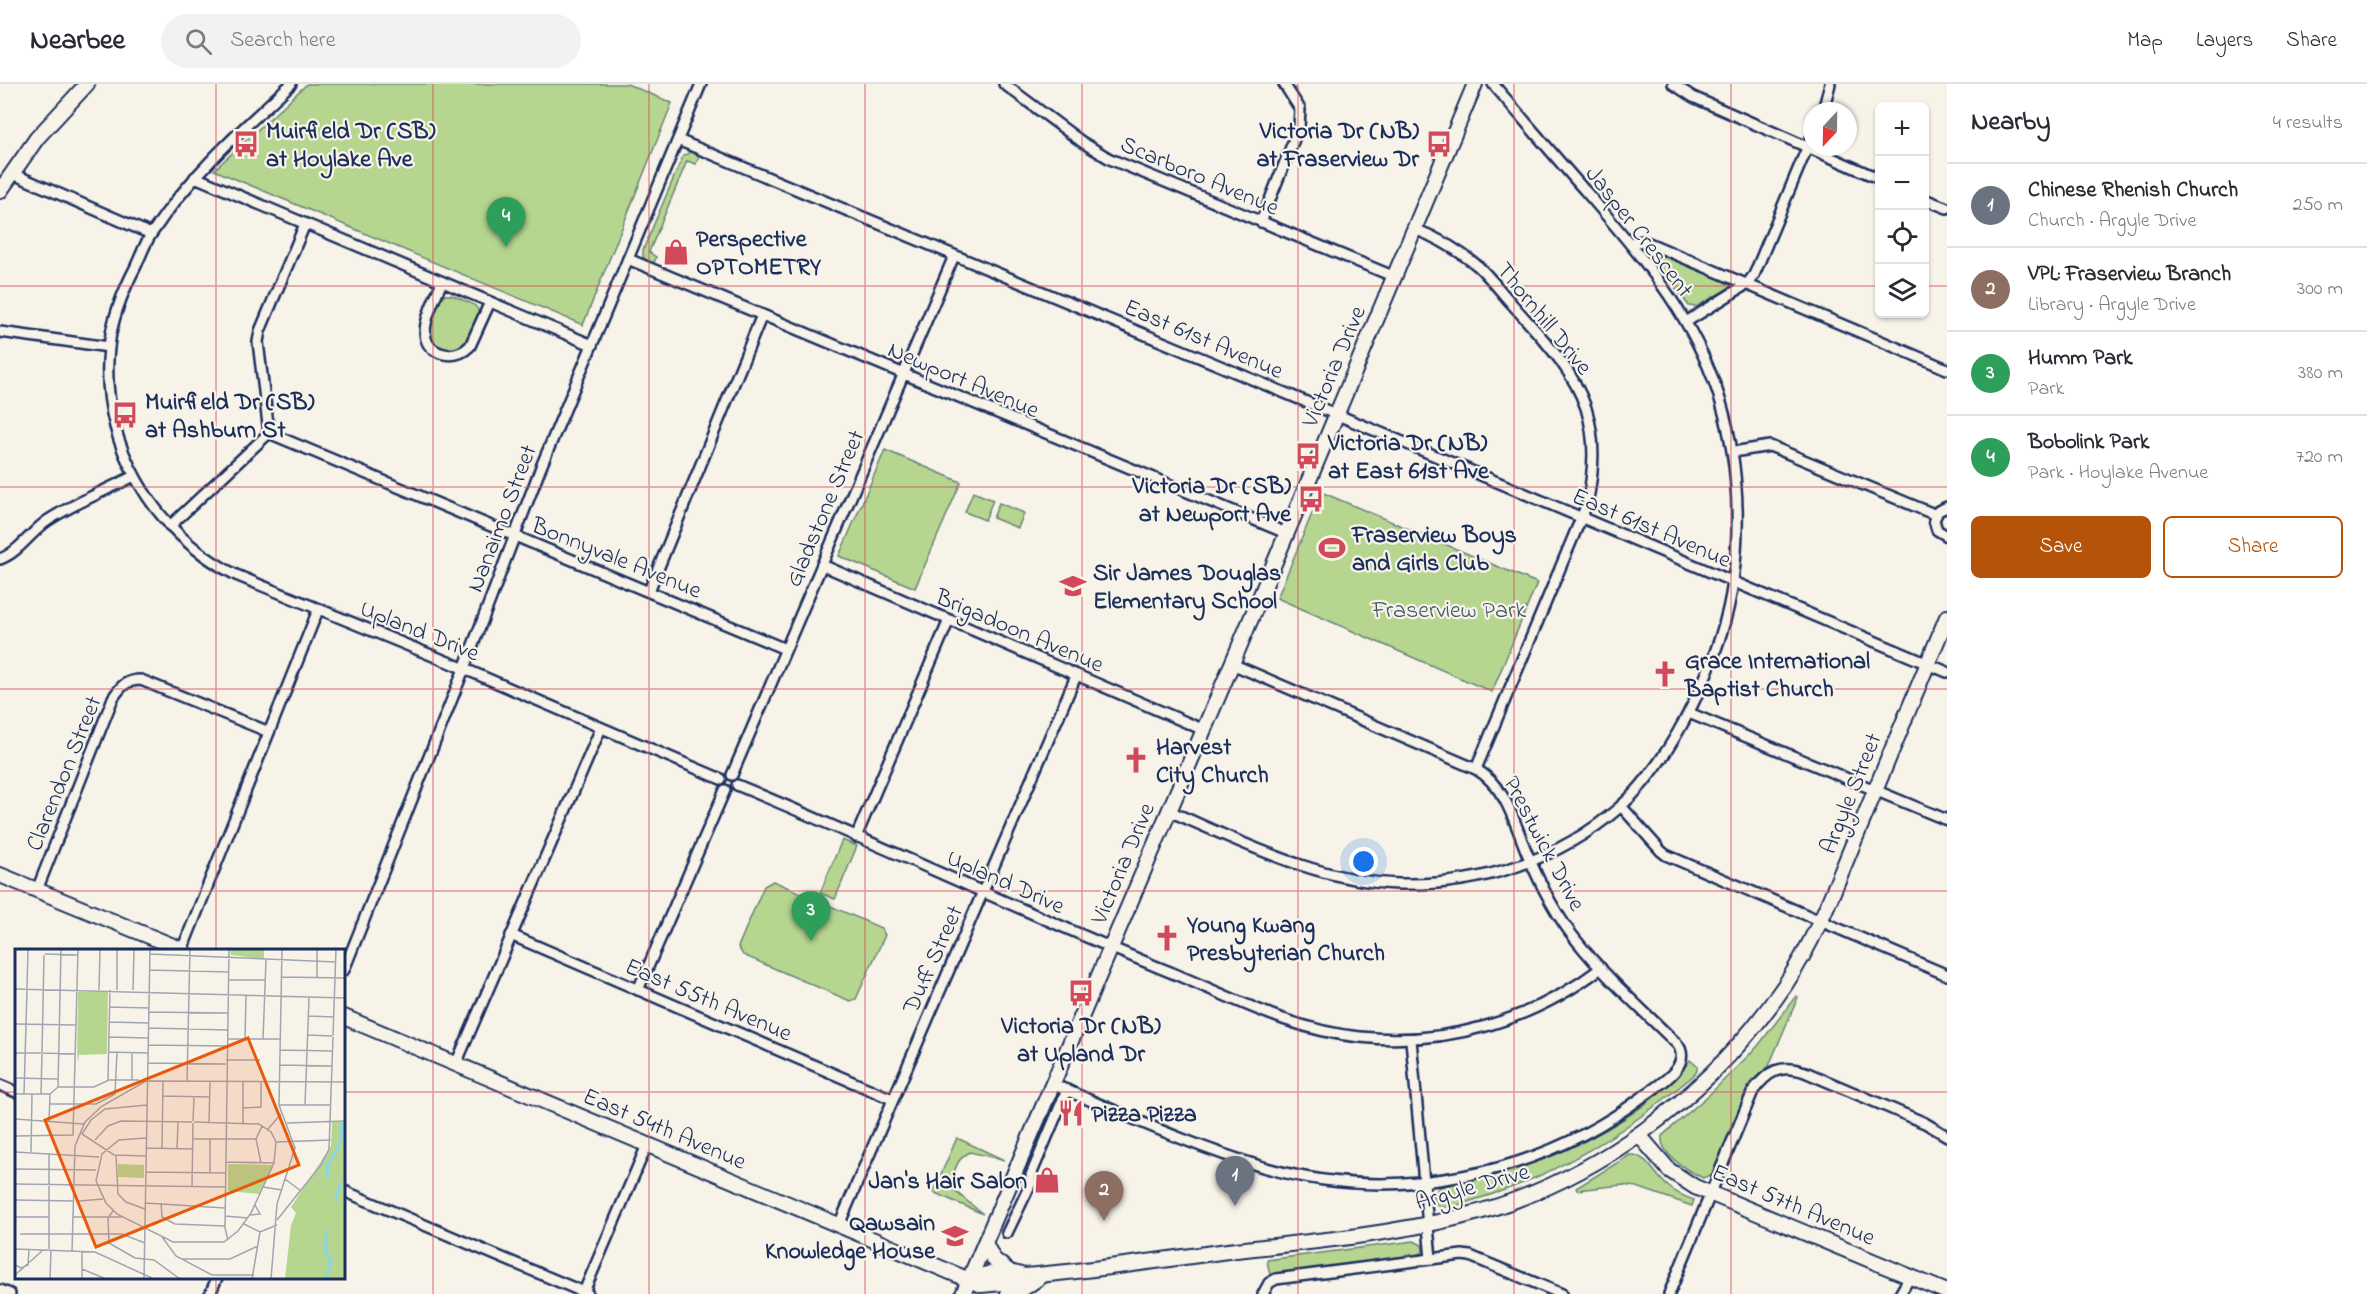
<!DOCTYPE html>
<html lang="en">
<head>
<meta charset="utf-8">
<style>
  body { margin:0; font-family:"Indie Flower",sans-serif; background:#f2f2f3; color:#2b2b33 }
  .controls { position:absolute; right:18px; top:18px; display:grid; overflow:hidden; border-radius:9px; box-shadow:0 2px 4px #0004 }
  .controls button { width:54px; height:54px; display:grid; place-items:center; padding:0; border:0; border-bottom:2px solid #e1e1e2; background:#fff; color:#2b2b33; font:30px sans-serif }
  .compass { position:absolute; left:1803px; top:18px; width:54px; height:54px; border-radius:50%; background:#fff; box-shadow:0 2px 4px #0004; rotate:202deg }
  .you { position:absolute; left:1364px; top:778px; width:21px; height:21px; margin:-15px; border:4px solid #fff; border-radius:50%; background:#1a73e8; box-shadow:0 0 0 9px #1a73e833 }
  .badge { display:grid; place-items:center; width:39px; height:39px; border-radius:50%; background:#b45309; color:#fff; font-size:20px; font-weight:700 }
  .pin { position:absolute; translate:-50% -50px; filter:drop-shadow(0 2px 3px #0008) }
  .pin::after { content:''; position:absolute; top:32px; width:21px; height:18px; background:inherit; clip-path:polygon(0 0,100% 0,50% 100%) }
  .list { margin:0; padding:0; list-style:none }
  h2 { display:flex; justify-content:space-between; align-items:center; height:78px; margin:0; padding:0 24px; font-size:26px }
  h2 small { font-size:20px; font-weight:400; color:#7c7c81 }
  .list li { display:grid; grid-template-columns:39px 1fr auto; gap:18px; align-items:center; box-sizing:border-box; height:84px; padding:0 24px; border-top:2px solid #e1e1e2 }
  .list b { display:block; font-size:22px; white-space:nowrap }
  .list p { margin:0; font-size:20px; white-space:nowrap; color:#7c7c81 }
  .list em { font-size:20px; font-style:normal; color:#7c7c81 }
  .actions { display:flex; gap:12px; padding:18px 24px }
  .actions a { flex:1; padding:14px 0; border:2px solid #b45309; border-radius:9px; text-align:center; font-size:21px; color:#b45309 }
  .actions .main { background:#b45309; color:#fff }
  .icon { flex:none; width:33px; height:33px; fill:none; stroke:currentColor; stroke-width:2; stroke-linecap:round; stroke-linejoin:round }
  .map { position:relative; flex:none; width:1947px; height:1210px; overflow:hidden }
  header { display:flex; align-items:center; gap:36px; box-sizing:border-box; height:84px; padding:0 30px; background:#fff; border-bottom:2px solid #e1e1e2 }
  header strong { font-size:28px }
  nav { display:flex; gap:33px; margin-inline-start:auto; font-size:21px }
  .search { width:420px; height:54px; background:#f2f2f3; display:flex; align-items:center; gap:15px; box-sizing:border-box; padding:0 21px; border-radius:33px; color:#7c7c81; font-size:22px }
  main { display:flex }
  aside { flex:1; background:#fff }
  .map>svg:first-child { display:block }
</style>
</head>
<body>
<header>
<strong>Nearbee</strong>
<div class="search"><svg class="icon" aria-label="search" viewBox="0 0 24 24"><circle cx="10" cy="10" r="6"/><path d="M15 15l6 6"/></svg>Search here</div>
<nav><a>Map</a><a>Layers</a><a>Share</a></nav>
</header>
<main>
<div class="map">
<svg width="1947" height="1210" viewBox="0 0 1947 1210">
  <rect width="100%" height="100%" fill="#f7f3e8"/>
  <filter id="ink" filterUnits="userSpaceOnUse"><feTurbulence type="fractalNoise" baseFrequency=".0167" numOctaves="2"/><feDisplacementMap in="SourceGraphic" scale="12" xChannelSelector="R" yChannelSelector="G"/><feConvolveMatrix kernelMatrix="1 2 1 2 8 2 1 2 1" color-interpolation-filters="sRGB"/></filter>
  <g filter="url(#ink)">
    <g fill="#b6d690" stroke="#688277" stroke-width="1.5">
      <path d="M307,0H627L672,19L583,241L214,86Z"/>
      <path d="M690,68L697,70L699,72L696,80L687,77L649,168L656,173L654,179H649L643,173V166L683,72Z"/>
      <path d="M1657,167L1727,196L1730,201L1729,204L1696,223L1689,222L1652,172L1653,169Z"/>
      <path d="M445,211C452,210 456,213 463,216C468,218 476,220 478,226C482,237 464,268 447,266C420,262 433,224 445,211Z"/>
      <path d="M885,366L961,398L915,504L839,472Z"/>
      <path d="M973,408L993,416L985,436L965,428Z"/>
      <path d="M1321,408L1537,499L1492,608L1277,514Z"/>
      <path d="M999,419L1024,429L1018,444L993,434Z"/>
      <path d="M842,756L857,762L835,815L820,809Z"/>
      <path d="M773,797L881,844L885,851L856,915L850,917L743,871L738,863L764,802Z"/>
      <path d="M1796,912L1798,913L1768,984L1755,994L1748,1006L1713,1090L1703,1094C1688,1087 1659,1070 1662,1052L1711,1009L1758,962Z"/>
      <path d="M1690,976L1697,982V987L1693,992C1627,1047 1557,1092 1474,1116C1462,1119 1446,1128 1435,1119L1434,1109L1440,1103C1462,1096 1486,1095 1508,1088C1571,1068 1650,1030 1690,976Z"/>
      <path d="M957,1054L1004,1076L970,1068C953,1077 952,1091 956,1108L983,1130L933,1108Z"/>
      <path d="M1630,1071C1647,1069 1656,1094 1669,1103C1676,1109 1685,1113 1694,1116L1692,1122L1637,1103L1622,1101L1577,1106L1576,1104Z"/>
      <path d="M1414,1157L1422,1161L1423,1166L1421,1170L1270,1192L1267,1176Z"/>
    </g>
    <g fill="none" stroke-linecap="round" stroke-linejoin="round">
      <g stroke="#1b2f5e" stroke-width="14">
        <g id="street">
          <path d="M291,0C241,46 190,92 152,149C145,159 141,171 136,182C123,207 112,234 109,263C99,358 152,448 236,491L453,580L721,695"/>
          <path d="M1004,0L1082,58L1110,75L1395,193"/>
          <path d="M1673,0L1693,13L1880,95"/>
          <path d="M1823,27L1830,0"/>
          <path d="M678,56L1405,359L1947,588"/>
          <path d="M11,89L151,150"/>
          <path d="M195,93L592,261"/>
          <path d="M1924,115L1947,124"/>
          <path d="M1261,138L1299,43L1300,25L1284,0"/>
          <path d="M1415,145C1438,154 1458,166 1478,182C1490,193 1501,208 1512,220C1540,252 1572,283 1586,324C1596,356 1594,387 1587,420L1476,685"/>
          <path d="M1630,159L1644,157L1947,285"/>
          <path d="M628,175L1286,449"/>
          <path d="M442,198C433,219 408,262 444,270C454,272 463,269 470,262L490,218"/>
          <path d="M1686,238L1747,200L1754,191L1812,52"/>
          <path d="M0,248L109,263"/>
          <path d="M269,349L785,565"/>
          <path d="M1733,368L1770,362L1936,431"/>
          <path d="M1947,423L1938,427L1934,436L1937,446L1947,452"/>
          <path d="M170,442L269,349L258,258L260,247L305,140"/>
          <path d="M0,475C18,469 31,448 47,437C74,419 105,407 134,392"/>
          <path d="M822,481L1204,646"/>
          <path d="M649,507L762,231"/>
          <path d="M1689,629L1947,736"/>
          <path d="M732,691L954,172"/>
          <path d="M737,701C882,761 1025,829 1170,888C1231,913 1294,947 1360,953C1446,962 1532,937 1601,884"/>
          <path d="M1621,722L1661,767L1666,771L1947,891"/>
          <path d="M1169,727C1242,758 1319,798 1400,800C1480,802 1559,776 1620,723C1673,677 1725,567 1733,497C1742,430 1737,358 1713,295C1686,223 1637,167 1588,110C1556,74 1525,37 1493,0"/>
          <path d="M856,753L949,536"/>
          <path d="M37,806L113,614C121,602 126,596 141,596L269,648"/>
          <path d="M511,851L892,1015"/>
          <path d="M182,866L318,526"/>
          <path d="M344,886L460,595L541,383L701,0"/>
          <path d="M638,906L725,706"/>
          <path d="M1411,956L1431,1175"/>
          <path d="M456,980L601,644"/>
          <path d="M1052,1000C1121,1029 1191,1062 1263,1083C1393,1121 1538,1093 1645,1011C1660,1000 1692,982 1678,961C1644,927 1606,894 1576,856C1555,830 1540,800 1527,769C1514,738 1507,704 1476,685L1232,580"/>
          <path d="M0,1001L16,1008"/>
          <path d="M344,1107L588,1210"/>
          <path d="M839,1141L1076,592"/>
          <path d="M1007,1149L1031,1099V1091L1067,1006"/>
          <path d="M0,1206L10,1210"/>
          <path d="M210,1210L217,1194"/>
          <path d="M583,1210L647,1061"/>
          <path d="M1263,1210L1269,1199L1276,1195L1462,1171L1470,1172L1562,1210"/>
          <path d="M1669,1210L1753,1007C1768,987 1780,980 1805,988L1925,1039L1947,1052"/>
          <path d="M1900,1210L1910,1193"/>
        </g>
      </g>
      <g stroke="#1b2f5e" stroke-width="18">
        <g id="secondary">
          <path d="M0,107L37,54L87,0"/>
          <path d="M0,791L183,866"/>
          <path d="M344,933L981,1201L1014,1198L1024,1192C1094,1187 1165,1175 1236,1166C1310,1158 1387,1151 1460,1133C1592,1101 1709,1013 1785,901C1817,853 1836,800 1858,748C1888,676 1917,604 1947,533"/>
          <path d="M1639,1051L1669,1086L1695,1103L1947,1208"/>
          <path d="M985,1159L993,1175L1010,1188"/>
          <path d="M969,1195C987,1189 1006,1185 1024,1192"/>
          <path d="M963,1210L1237,568L1475,0"/>
          <path d="M1008,1210L1024,1204L1043,1191"/>
        </g>
      </g>
      <use href="#street" stroke="#f7f3e8" stroke-width="9"/>
      <use href="#secondary" stroke="#f7f3e8" stroke-width="14"/>
    </g>
  </g>
  <path fill="none" stroke="#d1495b" stroke-width="1.5" stroke-opacity="0.55" d="M216,0V866M433,0V1210M649,0V1210M865,0V1210M1082,0V1210M1298,0V1210M1514,0V1210M1731,0V1210M0,202H1880M1924,202H1947M0,403H1947M0,605H1947M0,807H1947M0,1008H16M344,1008H1947M216,1194V1210"/>
  <defs>
    <g id="bus-bare" transform="scale(2.07)"><path d="M-5-6H5V4H4V6H2V4H-2V6H-4V4H-5ZM-3.5-4V0h7V-4ZM-3.5 1.2v1.5H-2V1.2ZM2 1.2v1.5H3.5V1.2Z" fill="#d1495b" stroke="#f7f3e8" stroke-width="2.5" paint-order="stroke"/></g>
    <g id="shop-bare" transform="scale(2.07)"><path d="M-5-2.5h2.3a2.7 3.5 0 0 1 5.4 0H5L5.5 6h-11ZM-1.5-2.5h3a1.5 2.3 0 0 0-3 0Z" fill="#d1495b" stroke="#f7f3e8" stroke-width="2.5" paint-order="stroke"/></g>
    <g id="stadium-bare" transform="scale(2.07)"><path d="M0-5a6.5 5 0 1 0 0 10a6.5 5 0 1 0 0-10ZM-3.5-1.8h7v3.6h-7Z" fill="#d1495b" stroke="#f7f3e8" stroke-width="2.5" paint-order="stroke"/></g>
    <g id="school-bare" transform="scale(2.07)"><path d="M0-5L7-2L0 1L-7-2ZM-4 1L0 2.5L4 1V4Q0 6-4 4Z" fill="#d1495b" stroke="#f7f3e8" stroke-width="2.5" paint-order="stroke"/></g>
    <g id="church-bare" transform="scale(2.07)"><path d="M-1.2-6h2.4v3.5h3.3v2.4h-3.3V6h-2.4V-.1h-3.3v-2.4h3.3Z" fill="#d1495b" stroke="#f7f3e8" stroke-width="2.5" paint-order="stroke"/></g>
    <g id="restaurant-bare" transform="scale(2.07)"><path d="M-5-6h1v4h1v-4h1v4h1v-4h1v5L-1.5 .5V6h-2V.5L-5-1ZM5-6V6H3V1.5H1.5Q1.5-4 5-6Z" fill="#d1495b" stroke="#f7f3e8" stroke-width="2.5" paint-order="stroke"/></g>
  </defs>
  <g fill-rule="evenodd">
    <use href="#bus-bare" x="246" y="60"/>
    <use href="#bus-bare" x="1439" y="60"/>
    <use href="#shop-bare" x="676" y="168"/>
    <use href="#bus-bare" x="125" y="331"/>
    <use href="#bus-bare" x="1308" y="372"/>
    <use href="#bus-bare" x="1311" y="415"/>
    <use href="#stadium-bare" x="1332" y="464"/>
    <use href="#school-bare" x="1073" y="502"/>
    <use href="#church-bare" x="1665" y="590"/>
    <use href="#church-bare" x="1136" y="676"/>
    <use href="#church-bare" x="1167" y="854"/>
    <use href="#bus-bare" x="1081" y="909"/>
    <use href="#restaurant-bare" x="1071" y="1029"/>
    <use href="#shop-bare" x="1047" y="1096"/>
    <use href="#school-bare" x="955" y="1152"/>
  </g>
  <g text-anchor="middle" stroke-width="4.5" stroke-linejoin="round" paint-order="stroke">
    <g font-size="24" font-weight="bold" fill="#1b2f5e" stroke="#f7f3e8" text-anchor="start">
      <text x="266" y="54">Muirfield Dr (SB)<tspan x="266" dy="28">at Hoylake Ave</tspan></text>
      <text x="1419" y="54" text-anchor="end">Victoria Dr (NB)<tspan x="1419" dy="28">at Fraserview Dr</tspan></text>
      <text x="696" y="162">Perspective<tspan x="696" dy="28">OPTOMETRY</tspan></text>
      <text x="145" y="325">Muirfield Dr (SB)<tspan x="145" dy="28">at Ashburn St</tspan></text>
      <text x="1328" y="366">Victoria Dr (NB)<tspan x="1328" dy="28">at East 61st Ave</tspan></text>
      <text x="1291" y="409" text-anchor="end">Victoria Dr (SB)<tspan x="1291" dy="28">at Newport Ave</tspan></text>
      <text x="1352" y="458">Fraserview Boys<tspan x="1352" dy="28">and Girls Club</tspan></text>
      <text x="1093" y="496">Sir James Douglas<tspan x="1093" dy="28">Elementary School</tspan></text>
      <text x="1685" y="584">Grace International<tspan x="1685" dy="28">Baptist Church</tspan></text>
      <text x="1156" y="670">Harvest<tspan x="1156" dy="28">City Church</tspan></text>
      <text x="1187" y="848">Young Kwang<tspan x="1187" dy="28">Presbyterian Church</tspan></text>
      <text x="1081" y="949" text-anchor="middle">Victoria Dr (NB)<tspan x="1081" dy="28">at Upland Dr</tspan></text>
      <text x="1091" y="1037">Pizza Pizza</text>
      <text x="1027" y="1104" text-anchor="end">Jan's Hair Salon</text>
      <text x="935" y="1146" text-anchor="end">Qawsain<tspan x="935" dy="28">Knowledge House</tspan></text>
    </g>
    <g font-size="24" fill="#1b2f5e" stroke="#f7f3e8">
      <text transform="translate(1200 91) rotate(23)" y="8">Scarboro Avenue</text>
      <text transform="translate(1640 147) rotate(52)" y="8">Jasper Crescent</text>
      <text transform="translate(1545 234) rotate(51)" y="8">Thornhill Drive</text>
      <text transform="translate(1204 254) rotate(23)" y="8">East 61st Avenue</text>
      <text transform="translate(1333 282) rotate(-67)" y="8">Victoria Drive</text>
      <text transform="translate(964 295) rotate(23)" y="8">Newport Avenue</text>
      <text transform="translate(824 424) rotate(-67)" y="8">Gladstone Street</text>
      <text transform="translate(501 434) rotate(-69)" y="8">Nanaimo Street</text>
      <text transform="translate(1652 443) rotate(23)" y="8">East 61st Avenue</text>
      <text transform="translate(617 473) rotate(22)" y="8">Bonnyvale Avenue</text>
      <text transform="translate(420 546) rotate(22)" y="8">Upland Drive</text>
      <text transform="translate(1020 546) rotate(23)" y="8">Brigadoon Avenue</text>
      <text transform="translate(63 689) rotate(-68)" y="8">Clarendon Street</text>
      <text transform="translate(1850 709) rotate(-68)" y="8">Argyle Street</text>
      <text transform="translate(1545 759) rotate(62)" y="8">Prestwick Drive</text>
      <text transform="translate(1122 779) rotate(-67)" y="8">Victoria Drive</text>
      <text transform="translate(1006 797) rotate(24)" y="8">Upland Drive</text>
      <text transform="translate(932 875) rotate(-66)" y="8">Duff Street</text>
      <text transform="translate(709 915) rotate(23)" y="8">East 55th Avenue</text>
      <text transform="translate(665 1044) rotate(23)" y="8">East 54th Avenue</text>
      <text transform="translate(1472 1102) rotate(-16)" y="8">Argyle Drive</text>
      <text transform="translate(1794 1120) rotate(23)" y="8">East 57th Avenue</text>
    </g>
    <g font-size="24" fill="#42596a" stroke="#f7f3e8">
      <text x="1449" y="533">Fraserview Park</text>
    </g>
  </g>
  <g transform="translate(15 865)">
    <rect width="330" height="330" fill="#f7f3e8"/>
    <path d="M215,0H249V10L216,6ZM63,43H93L92,105L64,106L63,113V106L62,113ZM317,173H330V330H270L276,276L281,264L276,258L316,197ZM103,215L129,216V229L103,228ZM213,215L258,216L244,245L213,242Z" fill="#b6d690"/>
    <path fill="none" stroke="#88d6e6" stroke-width="3" d="M313,228L312,216L325,196L327,175M320,252L326,233M311,330L316,310L310,301L312,281"/>
    <path fill="none" stroke="#9fa5b1" stroke-width="1.5" d="M30,5L62,6M135,5L321,13M134,21L214,23M267,28L330,29M302,28V0M214,31H250M12,39L13,0M0,40L330,49M84,41L85,0M102,41V0M118,41L119,0M94,58L134,59M134,63L213,64M294,67L318,68M94,73L134,74M0,75L61,76M134,79L213,81M293,86L317,87M318,87L321,0M94,88L133,89M212,90H265M230,90L231,47M248,90L251,11M133,96L211,97M265,101L317,102M93,103L133,104M0,104H26M27,104L29,6M27,104L60,105M211,111H245M133,114L211,115M265,116L317,117M0,129L43,130M93,131L95,41M117,131V104M172,132L175,0M228,133V174M43,138H79L94,131H124M0,145H35M9,145L12,40M26,145L27,105M148,147L195,148M35,155H81L100,145L102,103M264,156H316M290,156L294,49M228,159L246,158V133M0,170L69,175M34,172L35,145L43,138L46,0M178,172L179,148M194,174L195,133M272,174L330,172M253,180L266,165M0,187L58,186L63,0M131,189L104,191L87,205L81,232L91,254L102,265L158,293H209L223,282L236,264L259,214L261,193L256,183L244,175L179,173M178,190H241M80,191L93,177L106,172L177,173M261,193L316,191M131,199L178,200M147,199L148,132M162,200L163,173M0,203L84,208M16,203L17,145M101,206L103,245L111,253L130,260M131,207L99,206L67,185L76,171L90,160L132,156M211,213L259,214M246,214L241,190L247,177M0,220L81,221M131,223L211,224M195,223V190M270,230L286,242M0,235L211,238M177,238L178,174M248,238L267,241M0,251L58,252M64,252L88,250M130,254L210,259M146,254L147,268L160,275L210,277M98,262L93,269L94,294L120,309L139,311L165,330M235,266L245,265L240,256M210,267L233,269M0,268H34M58,268H107M262,271L306,216L314,200L318,88M229,275L245,283L262,276M5,285H107L130,294M147,288L161,307L197,326H239M213,291L210,279L214,0M0,300L80,303L139,330M34,300V204M67,302V330M57,303L60,197L70,173L87,157L131,132L330,133M167,310H215L243,297M0,316L6,319L13,316L14,300M67,320L91,330M0,326L27,302M14,330H40M35,330L36,301M129,330L135,0M237,330L245,283M256,330L262,255L280,199L264,156L267,0"/>
    <path fill="#e8590c" fill-opacity="0.15" stroke="#e8590c" stroke-width="3" d="M233,89L284,216L81,298L30,171Z"/>
    <rect width="330" height="330" fill="none" stroke="#1b2f5e" stroke-width="3"/>
  </g>
</svg>
<div class="controls">
<button>+</button>
<button>−</button>
<button><svg class="icon" aria-label="locate" viewBox="0 0 24 24"><circle cx="12" cy="12" r="6"/><path d="M12 2v4M12 18v4M2 12h4M18 12h4"/></svg></button>
<button><svg class="icon" aria-label="layers" viewBox="0 0 24 24"><path d="M12 4l9 5-9 5-9-5zM3 14l9 5 9-5"/></svg></button>
</div>
<svg class="compass" viewBox="-18 -18 36 36"><path d="M0-13l5 13h-10z" fill="#e53935"/><path d="M0 13l5-13h-10z" fill="#7c7c81"/></svg>
<div class="you"></div>
<div class="pin badge" style="left:1235px;top:1122px;background:#6b7280">1</div>
<div class="pin badge" style="left:1104px;top:1137px;background:#8d6e63">2</div>
<div class="pin badge" style="left:811px;top:857px;background:#2e9e5b">3</div>
<div class="pin badge" style="left:506px;top:163px;background:#2e9e5b">4</div>
</div>
<aside>
<h2>Nearby<small>4 results</small></h2>
<ul class="list">
<li><span class="badge" style="background:#6b7280">1</span><div><b>Chinese Rhenish Church</b><p>Church · Argyle Drive</p></div><em>250 m</em></li>
<li><span class="badge" style="background:#8d6e63">2</span><div><b>VPL: Fraserview Branch</b><p>Library · Argyle Drive</p></div><em>300 m</em></li>
<li><span class="badge" style="background:#2e9e5b">3</span><div><b>Humm Park</b><p>Park</p></div><em>380 m</em></li>
<li><span class="badge" style="background:#2e9e5b">4</span><div><b>Bobolink Park</b><p>Park · Hoylake Avenue</p></div><em>720 m</em></li>
</ul>
<div class="actions"><a class="main">Save</a><a>Share</a></div>
</aside>
</main>
</body>
</html>
